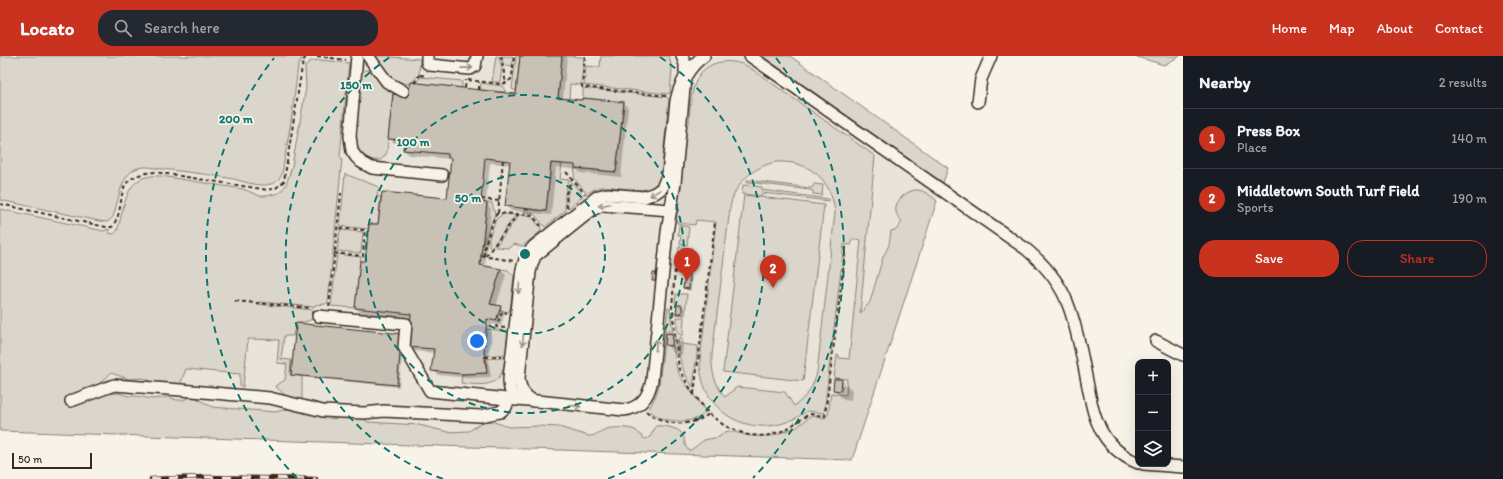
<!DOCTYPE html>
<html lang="en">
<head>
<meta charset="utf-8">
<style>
  body { margin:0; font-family:Itim,sans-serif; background:#242831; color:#f1f3f6 }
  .controls { position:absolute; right:12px; bottom:12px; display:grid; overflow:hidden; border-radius:8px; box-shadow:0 4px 16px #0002 }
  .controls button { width:36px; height:36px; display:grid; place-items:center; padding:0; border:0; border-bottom:1px solid #363941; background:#171b24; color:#f1f3f6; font:20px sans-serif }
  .scale { position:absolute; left:12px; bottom:10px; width:80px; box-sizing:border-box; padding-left:4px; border:2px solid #3b2a1e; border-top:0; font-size:11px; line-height:14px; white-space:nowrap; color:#3b2a1e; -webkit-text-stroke:3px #f7f3e8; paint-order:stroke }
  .you { position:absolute; left:477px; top:285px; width:14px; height:14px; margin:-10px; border:3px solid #fff; border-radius:50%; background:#1a73e8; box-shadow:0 0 0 6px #1a73e833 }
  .badge { display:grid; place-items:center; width:26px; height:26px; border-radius:50%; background:#c8321e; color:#fff; font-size:13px; font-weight:700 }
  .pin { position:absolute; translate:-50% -33px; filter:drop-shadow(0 1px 2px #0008) }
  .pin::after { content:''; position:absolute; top:21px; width:14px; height:12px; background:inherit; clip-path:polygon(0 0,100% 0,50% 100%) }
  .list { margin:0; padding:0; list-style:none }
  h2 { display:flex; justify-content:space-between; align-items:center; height:52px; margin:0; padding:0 16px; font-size:17px }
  h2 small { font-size:13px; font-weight:400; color:#9ea1a6 }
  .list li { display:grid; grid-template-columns:26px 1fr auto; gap:12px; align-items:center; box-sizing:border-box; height:60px; padding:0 16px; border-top:1px solid #363941 }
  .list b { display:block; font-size:15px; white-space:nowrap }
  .list p { margin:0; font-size:13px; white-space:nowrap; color:#9ea1a6 }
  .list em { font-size:13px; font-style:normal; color:#9ea1a6 }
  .actions { display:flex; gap:8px; padding:12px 16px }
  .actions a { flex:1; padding:9px 0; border:1px solid #c8321e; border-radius:16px; text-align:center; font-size:14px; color:#c8321e }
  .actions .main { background:#c8321e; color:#fff }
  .icon { flex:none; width:22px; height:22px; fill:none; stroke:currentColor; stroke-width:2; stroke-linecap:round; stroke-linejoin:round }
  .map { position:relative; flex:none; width:1183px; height:423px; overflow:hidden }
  header { display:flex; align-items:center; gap:24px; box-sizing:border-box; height:56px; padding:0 20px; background:#c8321e; color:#fff }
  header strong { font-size:19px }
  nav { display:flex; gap:22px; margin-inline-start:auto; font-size:14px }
  .search { width:280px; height:36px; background:#242831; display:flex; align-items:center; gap:10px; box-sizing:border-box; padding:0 14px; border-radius:16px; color:#9ea1a6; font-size:15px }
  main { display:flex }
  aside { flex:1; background:#171b24 }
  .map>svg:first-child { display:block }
</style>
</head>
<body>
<header>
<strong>Locato</strong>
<div class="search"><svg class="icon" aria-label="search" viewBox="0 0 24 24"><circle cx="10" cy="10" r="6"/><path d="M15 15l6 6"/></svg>Search here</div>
<nav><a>Home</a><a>Map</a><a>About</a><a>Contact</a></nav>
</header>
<main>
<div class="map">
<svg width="1183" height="423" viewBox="0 0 1183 423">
  <rect width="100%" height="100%" fill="#f7f3e8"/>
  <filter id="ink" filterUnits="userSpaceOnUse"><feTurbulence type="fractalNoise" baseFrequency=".025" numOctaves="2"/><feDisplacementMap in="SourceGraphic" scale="8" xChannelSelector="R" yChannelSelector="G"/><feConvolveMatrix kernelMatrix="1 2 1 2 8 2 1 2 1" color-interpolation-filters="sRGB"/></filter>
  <g filter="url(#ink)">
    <path fill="#e9e4d9" d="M0,0H790L948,112L852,404L0,375Z"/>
    <g fill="#dbd6cb" stroke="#8b8074" fill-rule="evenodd">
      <path d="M0,0H303L298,10L292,59L282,118C279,123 277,127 271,128C257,132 242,124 228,122C202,117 175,115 148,111C120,109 120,142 113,161L108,166L99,165L0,144Z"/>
      <path d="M373,0H391V1L420,3L419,19L413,25V27L410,26L409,28C391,26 383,14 373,0Z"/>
      <path d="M496,0H499L502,13L500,26H492Z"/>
      <path d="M502,0H513L512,10L503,9Z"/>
      <path d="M516,0H520L516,35L512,33Z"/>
      <path d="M562,0L584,1L581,29L570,28L569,43L558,42Z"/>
      <path d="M601,0H669L672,13L670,37L668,38L584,29L586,10L600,11Z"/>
      <path d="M762,0H790L948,112L943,127Z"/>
      <path d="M1134,0H1180L1164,9Z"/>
      <path d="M320,4L349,7L340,100L342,103L328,246L326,248L315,249L314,251L259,246L258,248L314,254L313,263L305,266H296L293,280H284L281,303L291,304L290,319L302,320V345L287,341L275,330L285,324L287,308L277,307L279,284L248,283L243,331L240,329V318L186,313L180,329L158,328L143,322L129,323L111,317L97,330L98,339L118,337L129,340H136L153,343L168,341L177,344H183L193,340L212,351L275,356L291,352L330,359L333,361H361L368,366L419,369L448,376L469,375L482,366L487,365L494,366L509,371L538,370L559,371L589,380C596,380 598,376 604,374C610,371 625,371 632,373C638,374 640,380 645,383L650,381L656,370C663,369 680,372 683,379C685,384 684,389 688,394H691L704,384L719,381L725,376L729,375L751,380H772L797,371L811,360L825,362L828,359L831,337L846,339L847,323L834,322L837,299H839V302L849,303L861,184L852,183L851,189L844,188L824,357L807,355C762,389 700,363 700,305L716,166L696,164L695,169L677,167V159L686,68H689C690,54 690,38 696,25C705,4 730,1 749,11L875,100L860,258L870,246L883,201L889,189L891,175L897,173L902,166C900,163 896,159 896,155C894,145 908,133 918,134C926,135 932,141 937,145L852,404L0,375V153L104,175L109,173V177L114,178L117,175C126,148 124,117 161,120L243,133L260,140H266L279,137L286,129L292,110L306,32L305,10L311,5ZM776,106C810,104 832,124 835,157L817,316C814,330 806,342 794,350L785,336L737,331L725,341C715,329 711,315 712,299L730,152C734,128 752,111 776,106Z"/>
      <path d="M365,14H371L374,16L393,38L387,96C381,111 365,103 358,93C356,89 356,84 355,80L361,18Z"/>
      <path d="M421,21L461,25L462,26V32L415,27Z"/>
      <path d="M482,27L502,30L505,34V36L480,34L481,28Z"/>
      <path d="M583,32L667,41L669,43L661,120C651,145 620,128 601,131C595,132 591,135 587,138L574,122L575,112L616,116L624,46L583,42Z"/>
      <path d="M551,107L562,108L560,123L569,124L565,138V155L545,171L533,157L523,156L526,153L546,155Z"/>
      <path d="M345,118L379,131L377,140L381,141L378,168H369L368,173L340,170Z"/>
      <path d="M747,124L810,132L813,131L814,128L823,129L822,139L813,138V135L810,134L747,126Z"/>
      <path d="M571,127H573L583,140L569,152C565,144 568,135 571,127Z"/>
      <path d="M743,129L762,131V134L829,143V145L762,137L761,140L742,138Z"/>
      <path d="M744,139L824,149L803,325L723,316Z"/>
      <path d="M487,147H492L495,158L482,190Z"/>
      <path d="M503,158L516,159L492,191L489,190V182L496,163Z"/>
      <path d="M519,159L531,160L541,172V175L523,190L513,188L509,192L495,191Z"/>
      <path d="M679,169L689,171L687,189L680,188L681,180L678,179Z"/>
      <path d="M340,174L363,176L361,197L337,195Z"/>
      <path d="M679,191L692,192L690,213L677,212Z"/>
      <path d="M337,198L361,201L355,252L331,250Z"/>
      <path d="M501,213L508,214L514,220L510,254L508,256L499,254L500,250L490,248Z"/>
      <path d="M676,238H687L685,259L675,258V257H681L682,250L675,248Z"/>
      <path d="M668,252L670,253L673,278H671V275L669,274V278L666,277L665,289L673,290L677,314L680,320L706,356C695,370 658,367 649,353L656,339L659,329Z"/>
      <path d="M677,261H684L683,279H680L677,275Z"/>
      <path d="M486,273L508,275L506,298L485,300L484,296Z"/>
      <path d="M680,281L682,282V288L698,290L693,331C682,315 679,305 678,285Z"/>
      <path d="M505,301C503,332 486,330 461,327L462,318L487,317L486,303Z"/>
    </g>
    <g fill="#0003">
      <path d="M521,0H567L563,43L623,46L628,52L621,121L581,117L577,114L556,111L551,159L511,155L506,150L510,109L490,107L486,147L491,153L485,211L501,214L506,219L496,250L500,251L505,256L501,270L492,268L488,301L491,321L468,322L438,319L432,314L434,297L414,295L409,290L412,262L361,257L356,252L366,206L379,169L448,143L452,104L450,103L409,99L404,94L405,88L394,87L389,82L409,41L517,39Z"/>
      <path d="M655,218L658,221L657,227L653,225Z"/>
      <path d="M690,219L692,221L691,235L687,234L684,232Z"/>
      <path d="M682,250L684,252V259L679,258L677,256Z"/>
      <path d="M667,278L673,279L683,289L682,299H676L666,289Z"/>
      <path d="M404,282L399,331L294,320L292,318Z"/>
      <path d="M841,324L852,334L851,345L844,344L834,334Z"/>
    </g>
    <g fill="#c8c1b6" stroke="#3b2a1e">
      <path d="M520,0H562L558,42L582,44V42L624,46L616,116L575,112V109L551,107L546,155L505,150L510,105L485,102L481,146L487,147L480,209L501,213L490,248L501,250L496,265L487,263L484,296L487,317L462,318L431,315L434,293L408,291L411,258L355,252L360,205H365L369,168H378L382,136L447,142L451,102H448V98L403,94L404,84L388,83L393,38L408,40L410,26L516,38Z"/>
      <path d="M653,217H656L655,225H652Z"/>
      <path d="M685,218H690L689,233L683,232Z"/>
      <path d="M677,249H682V257H676Z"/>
      <path d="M296,267L402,278L397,329L291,319Z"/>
      <path d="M666,277L673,278L672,290L665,289Z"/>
      <path d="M834,323H842L841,335L833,334Z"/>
    </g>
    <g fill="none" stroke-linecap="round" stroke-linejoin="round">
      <g stroke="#3b2a1e" stroke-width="14">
        <g id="minor">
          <path d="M357,0L350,80L352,95L356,101L361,106L372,112L442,119"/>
          <path d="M368,0L387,26L403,35"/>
          <path d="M427,0V7L430,9L470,13L475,10L477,0"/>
          <path d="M682,0L685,8V22L675,127L667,176L652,324C649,340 641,352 624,354L518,343C510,339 509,331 509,322L522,213L526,200L534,190L598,140L607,138L644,141L655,137L662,132L668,118L676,45C679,29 690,9 704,0"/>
          <path d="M750,0L1026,193C1045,209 1061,227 1069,251C1079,278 1083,307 1089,335C1091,346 1093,359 1099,370C1106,387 1121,400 1138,407"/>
          <path d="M978,46L981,23L991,0"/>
          <path d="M318,260L406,268L404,291L430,335L516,344"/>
          <path d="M1156,285L1183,299"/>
          <path d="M71,345L114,329L181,334L270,342L323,355L364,357L384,355L480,360L500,356L506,351L509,343"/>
          <path d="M534,345C524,340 520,333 519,322L530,216L532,208L535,200L592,154L602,149L671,154"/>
          <path d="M1143,408L1183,411"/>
        </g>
      </g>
      <g stroke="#3b2a1e" stroke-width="2" stroke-dasharray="4 3" stroke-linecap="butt">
        <path d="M317,0L346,4"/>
        <path d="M501,0L506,28"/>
        <path d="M585,0L582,31L666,40"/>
        <path d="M420,19L427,20"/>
        <path d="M468,24L500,28L507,27L512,22L514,0"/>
        <path d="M414,27L420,19"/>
        <path d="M465,32L466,24"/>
        <path d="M479,34V26"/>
        <path d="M566,116L585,138"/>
        <path d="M481,143L499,145"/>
        <path d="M0,148L106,171H112C130,147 108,120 155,116L268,134L276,132L284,125L303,5L306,1L309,0"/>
        <path d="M567,152L566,137L572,123"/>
        <path d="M498,157L503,104"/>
        <path d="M334,197L363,200L365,174L337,172"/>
        <path d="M481,200L515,205"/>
        <path d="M484,200L485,189L495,160L498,157L532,159L541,170"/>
        <path d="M486,200L518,158"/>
        <path d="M675,214L672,251L679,313L693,337L709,358L725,370L748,379L766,380L785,374L809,358L825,360L846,190"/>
        <path d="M235,245L311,252"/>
        <path d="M329,251L341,137"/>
        <path d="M505,272L496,271L502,256L507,257"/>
        <path d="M485,301L502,300"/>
        <path d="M694,338L715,166"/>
        <path d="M646,355C665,370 689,372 709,358"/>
      </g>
      <use href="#minor" stroke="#f7f3e8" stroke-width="11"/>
      <g stroke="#3b2a1e" stroke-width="4.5">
        <path id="rail" d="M151,423L205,421L316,423"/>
      </g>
      <use href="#rail" stroke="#f7f3e8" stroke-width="3" stroke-dasharray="9" stroke-linecap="butt"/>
    </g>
    <defs><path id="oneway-shaft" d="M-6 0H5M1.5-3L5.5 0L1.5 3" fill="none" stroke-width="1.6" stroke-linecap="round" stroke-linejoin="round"/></defs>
    <g stroke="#998e83">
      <use href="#oneway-shaft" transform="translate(467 12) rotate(-1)"/>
      <use href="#oneway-shaft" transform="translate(655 137) rotate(148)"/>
      <use href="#oneway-shaft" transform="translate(604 149) rotate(171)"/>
      <use href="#oneway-shaft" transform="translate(519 232) rotate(96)"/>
      <use href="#oneway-shaft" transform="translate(523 284) rotate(96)"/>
      <use href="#oneway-shaft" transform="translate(656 289) rotate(-84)"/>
      <use href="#oneway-shaft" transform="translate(575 350) rotate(6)"/>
    </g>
  </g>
  <g fill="none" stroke="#0f766e" stroke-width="2" stroke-dasharray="7 5">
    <circle cx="525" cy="198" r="80"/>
    <circle cx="525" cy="198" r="159"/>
    <path d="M443 423A239 239 0 0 1 390 1M660 1A239 239 0 0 1 607 423"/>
    <path d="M297 422A319 319 0 0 1 274 2M776 2A319 319 0 0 1 753 422"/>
  </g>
  <circle cx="525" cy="198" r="6" fill="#0f766e" stroke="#f7f3e8" stroke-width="2"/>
  <g font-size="12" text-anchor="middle" font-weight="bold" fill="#0f766e" stroke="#f7f3e8" stroke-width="3.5" stroke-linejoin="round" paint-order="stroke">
    <text x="356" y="33">150 m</text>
    <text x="236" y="67">200 m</text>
    <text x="413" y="90">100 m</text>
    <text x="468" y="146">50 m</text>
  </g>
</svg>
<div class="controls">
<button>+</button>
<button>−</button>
<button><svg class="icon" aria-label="layers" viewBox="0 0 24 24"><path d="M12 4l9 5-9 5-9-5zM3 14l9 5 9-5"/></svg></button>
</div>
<div class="scale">50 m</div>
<div class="you"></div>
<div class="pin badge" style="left:687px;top:225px">1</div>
<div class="pin badge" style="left:773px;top:232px">2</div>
</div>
<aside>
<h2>Nearby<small>2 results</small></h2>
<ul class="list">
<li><span class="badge">1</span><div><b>Press Box</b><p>Place</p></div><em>140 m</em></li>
<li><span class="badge">2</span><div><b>Middletown South Turf Field</b><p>Sports</p></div><em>190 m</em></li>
</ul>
<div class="actions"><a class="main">Save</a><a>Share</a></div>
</aside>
</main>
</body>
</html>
